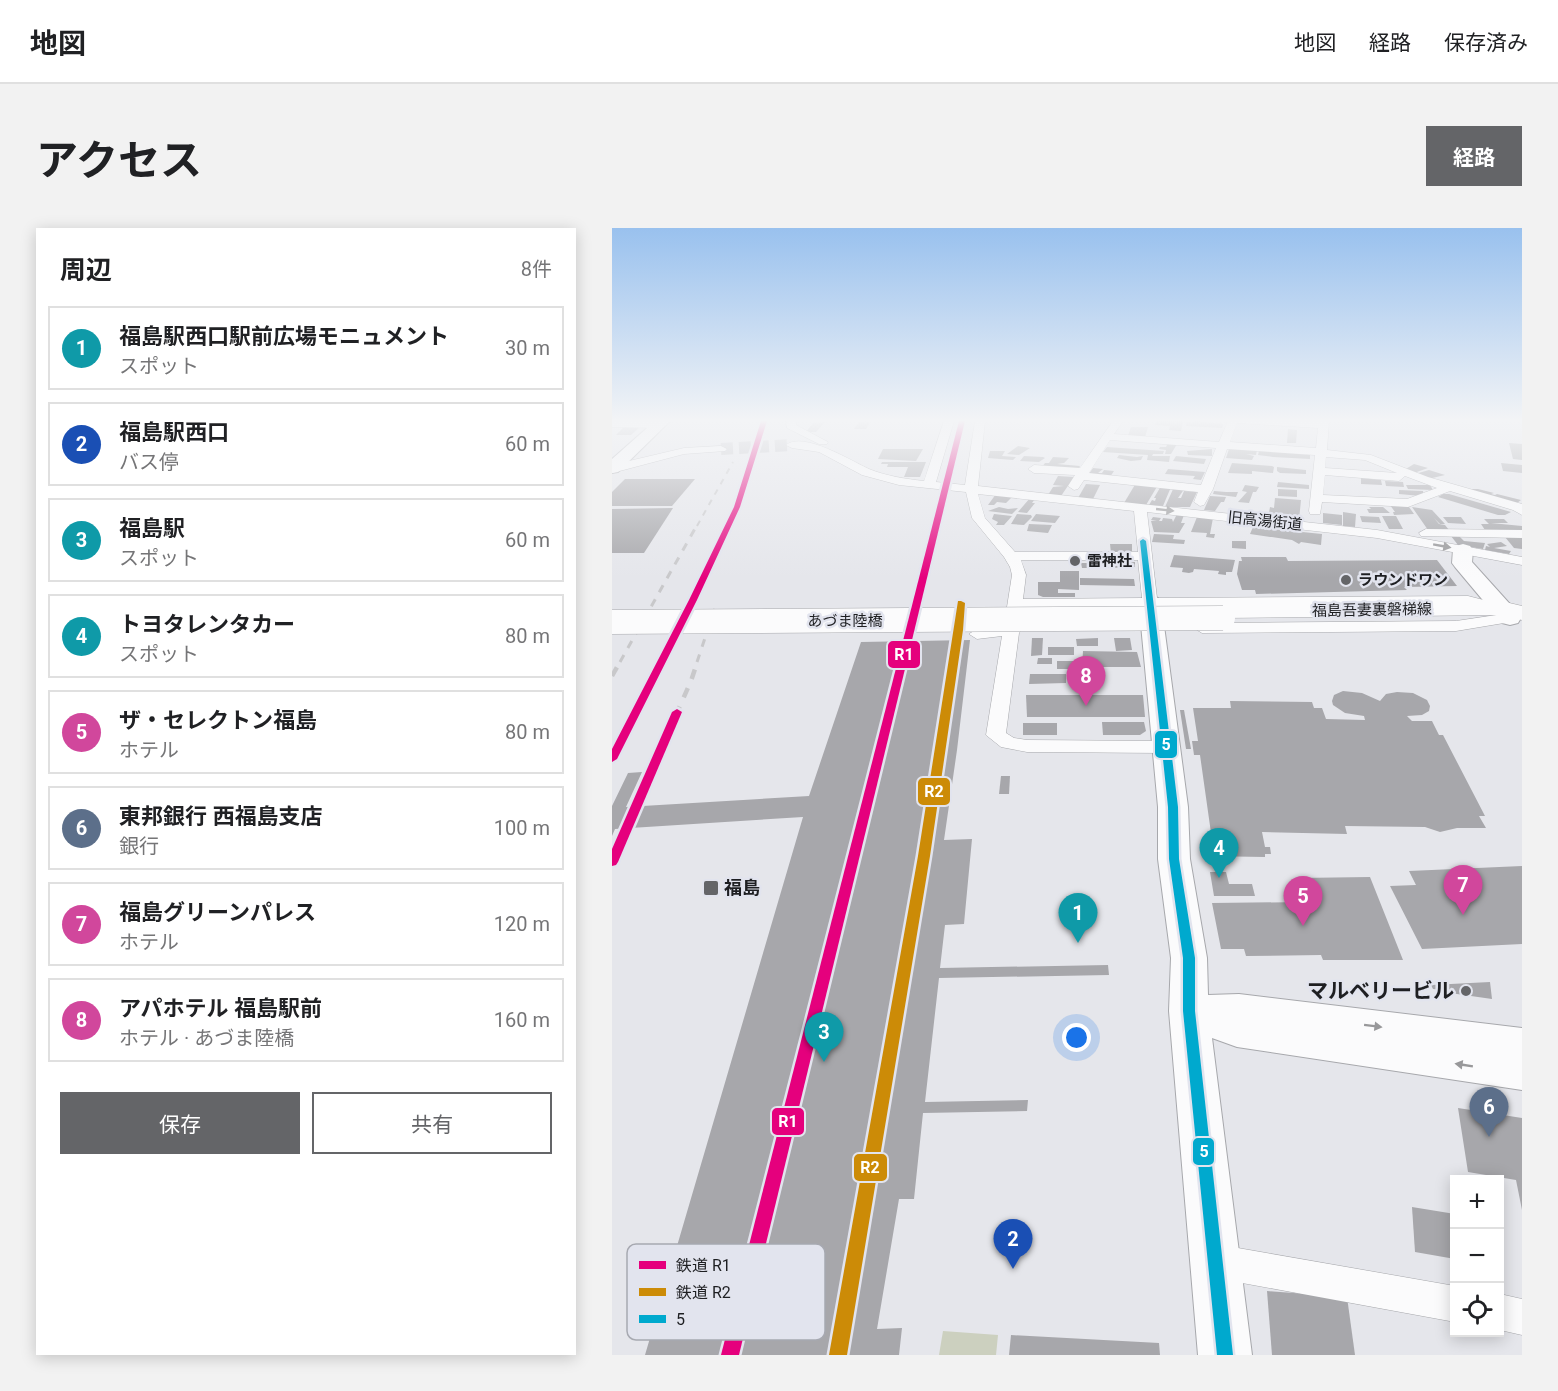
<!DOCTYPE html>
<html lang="ja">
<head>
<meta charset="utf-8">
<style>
  body { margin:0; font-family:Roboto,"Noto Sans JP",sans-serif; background:#f2f2f2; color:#202124 }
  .controls { position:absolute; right:18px; bottom:18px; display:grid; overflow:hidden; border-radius:0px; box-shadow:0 3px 15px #0003 }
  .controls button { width:54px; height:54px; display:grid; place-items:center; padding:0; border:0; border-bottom:2px solid #e0e0e0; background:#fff; color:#202124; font:30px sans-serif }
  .you { position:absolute; left:465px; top:810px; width:21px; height:21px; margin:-15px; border:4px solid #fff; border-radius:50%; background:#1a73e8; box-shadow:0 0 0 9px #1a73e833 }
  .badge { display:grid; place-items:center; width:39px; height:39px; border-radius:50%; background:#646568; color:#fff; font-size:20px; font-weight:700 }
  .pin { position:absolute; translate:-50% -50px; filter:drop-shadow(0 2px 3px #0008) }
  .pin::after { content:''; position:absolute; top:32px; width:21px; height:18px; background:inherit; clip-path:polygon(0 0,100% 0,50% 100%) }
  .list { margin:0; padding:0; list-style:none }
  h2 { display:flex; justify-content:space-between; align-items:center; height:78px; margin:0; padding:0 24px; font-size:26px }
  h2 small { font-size:20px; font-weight:400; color:#757577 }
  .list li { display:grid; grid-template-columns:39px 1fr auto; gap:18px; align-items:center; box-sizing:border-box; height:84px; margin:0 12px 12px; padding:0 12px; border:2px solid #e0e0e0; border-radius:0px }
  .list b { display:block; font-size:22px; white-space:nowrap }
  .list p { margin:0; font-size:20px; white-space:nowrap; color:#757577 }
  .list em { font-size:20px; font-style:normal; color:#757577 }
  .actions { display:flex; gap:12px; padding:18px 24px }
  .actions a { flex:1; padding:14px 0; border:2px solid #646568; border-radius:0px; text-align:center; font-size:21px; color:#646568 }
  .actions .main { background:#646568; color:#fff }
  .icon { flex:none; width:33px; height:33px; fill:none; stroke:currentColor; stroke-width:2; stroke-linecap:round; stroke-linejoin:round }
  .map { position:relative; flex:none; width:910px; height:1127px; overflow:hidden; border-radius:0px }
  header { display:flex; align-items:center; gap:36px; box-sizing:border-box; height:84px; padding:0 30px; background:#fff; border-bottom:2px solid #e0e0e0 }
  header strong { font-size:28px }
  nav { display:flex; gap:33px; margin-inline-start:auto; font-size:21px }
  .intro { display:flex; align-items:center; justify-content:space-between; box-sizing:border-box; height:144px; padding:0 36px }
  h1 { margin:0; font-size:42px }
  .button { padding:15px 27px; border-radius:0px; background:#646568; color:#fff; font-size:21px; font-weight:700 }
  main { display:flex; gap:36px; padding:0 36px }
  aside { flex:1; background:#fff; border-radius:0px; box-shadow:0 3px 15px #0003 }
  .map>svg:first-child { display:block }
</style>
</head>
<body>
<header>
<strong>地図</strong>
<nav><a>地図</a><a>経路</a><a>保存済み</a></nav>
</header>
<div class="intro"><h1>アクセス</h1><a class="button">経路</a></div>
<main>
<aside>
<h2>周辺<small>8件</small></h2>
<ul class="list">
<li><span class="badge" style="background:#0f9aa8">1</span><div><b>福島駅西口駅前広場モニュメント</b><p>スポット</p></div><em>30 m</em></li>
<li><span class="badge" style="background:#1a4fb4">2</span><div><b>福島駅西口</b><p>バス停</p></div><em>60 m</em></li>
<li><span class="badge" style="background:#0f9aa8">3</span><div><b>福島駅</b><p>スポット</p></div><em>60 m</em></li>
<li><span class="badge" style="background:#0f9aa8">4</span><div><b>トヨタレンタカー</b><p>スポット</p></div><em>80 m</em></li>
<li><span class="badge" style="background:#d1479c">5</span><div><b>ザ・セレクトン福島</b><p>ホテル</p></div><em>80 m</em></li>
<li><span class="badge" style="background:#5c6f8a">6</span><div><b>東邦銀行 西福島支店</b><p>銀行</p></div><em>100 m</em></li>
<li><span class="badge" style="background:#d1479c">7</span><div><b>福島グリーンパレス</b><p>ホテル</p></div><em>120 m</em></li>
<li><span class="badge" style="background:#d1479c">8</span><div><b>アパホテル 福島駅前</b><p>ホテル · あづま陸橋</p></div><em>160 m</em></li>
</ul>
<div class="actions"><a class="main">保存</a><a>共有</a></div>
</aside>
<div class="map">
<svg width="910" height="1127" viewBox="0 0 910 1127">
  <rect width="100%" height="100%" fill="#e5e6eb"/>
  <path fill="#ccd0bf" d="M331,1103L386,1107L384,1127H327Z"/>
  <g fill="#a7a7ab">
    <path d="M544,193H571L569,203L557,202L558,198L543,197Z"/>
    <path d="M586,193L611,196L610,200L574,198L575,194Z"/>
    <path d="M213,194L204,204H194L201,195Z"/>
    <path d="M247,194L253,193L258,194L254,201H242Z"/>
    <path d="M13,198L28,199L19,207H4Z"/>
    <path d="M519,199H536L533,209L516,208Z"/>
    <path d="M676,201L685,202L684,215H675Z"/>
    <path d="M556,215L565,216L559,226H553L554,222L547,221L548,219H554Z"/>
    <path d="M897,215L910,216V232L901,231Z"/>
    <path d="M406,218L418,220L407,227L395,226Z"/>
    <path d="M495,219L552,223L551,226H541L540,228H558L557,234L535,232L536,227L491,224Z"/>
    <path d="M620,220L645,222L644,227L634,226L642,228L640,232L614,230L617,221Z"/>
    <path d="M271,221H311L304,233L266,231Z"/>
    <path d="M600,221V228L576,227L575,223Z"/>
    <path d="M378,223H393L390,228L404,229L401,232L376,230Z"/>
    <path d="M647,223L698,227V231L661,229L646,227Z"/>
    <path d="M507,227L525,229L531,228L529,232L519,233L505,230Z"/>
    <path d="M412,228L431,229L433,230L427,234L408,233Z"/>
    <path d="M564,228L594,231L592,236L561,233Z"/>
    <path d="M441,229L457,230L452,235L445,236L468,238L466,241L430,239L433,235H437Z"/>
    <path d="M270,234H314L308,249H292L296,239H275L276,236H269Z"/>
    <path d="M620,235L660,238L662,239L661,245L640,243V246L616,245Z"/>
    <path d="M889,235L910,237V245L891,243Z"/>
    <path d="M802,236L816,240L802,245L792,242Z"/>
    <path d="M665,239L694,242V246L668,245L665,243Z"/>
    <path d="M481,240L491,241L486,245H490L492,242L502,243L498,249L476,247Z"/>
    <path d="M556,241L593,244L589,252L581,251L583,248L553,246Z"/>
    <path d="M817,242L833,247L816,251L803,246Z"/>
    <path d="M446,248L462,249L449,268L436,267L441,259L452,258L441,257Z"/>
    <path d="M749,250L769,252L770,257L749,256Z"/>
    <path d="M13,251H83L60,278H0V264Z"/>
    <path d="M773,253L791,254L792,259L774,258Z"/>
    <path d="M666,254L697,257V261L665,259Z"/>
    <path d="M524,255L546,257L534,277L512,275Z"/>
    <path d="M474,256L488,257L481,271L466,270Z"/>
    <path d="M633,257L647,259L644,264H641L637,275L626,274L635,264L630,263Z"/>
    <path d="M794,257H818L821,262L796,261Z"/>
    <path d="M549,258L559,259L551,278L537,277L540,272L543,273L544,270H542Z"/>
    <path d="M562,259L573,260L566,270H569L572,263L585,264L578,279H553Z"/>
    <path d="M666,261L685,262V269L666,268Z"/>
    <path d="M859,261H866L882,265L879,266L883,267L885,266L909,272L905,275L855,263Z"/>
    <path d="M787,262L811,263V266L809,268L787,266Z"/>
    <path d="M602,263L614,264H626L624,269L601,266Z"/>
    <path d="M384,266L401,268L394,275L385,274L382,277H376Z"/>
    <path d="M831,266H837L899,284L893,287H886L826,269Z"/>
    <path d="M598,268L614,269L612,274H609L603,283L592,282Z"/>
    <path d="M418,270L423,271L420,275H423L415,285L406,284Z"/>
    <path d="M663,270L689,272L687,292L656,290L658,279L662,280Z"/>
    <path d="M778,277L797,279L802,286L782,287L781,284H783Z"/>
    <path d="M387,279L396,281L406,280L400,286L376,283Z"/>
    <path d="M757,279H771L778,285H757L755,281H759Z"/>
    <path d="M800,279L820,282L833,296H828L822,290L827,296L833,297L837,302H816Z"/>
    <path d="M61,280L32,325H0V281Z"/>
    <path d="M731,284L744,286L743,299L731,298Z"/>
    <path d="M711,285L730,287V297L711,295Z"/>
    <path d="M382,286L400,288L392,297H384L386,294L380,291Z"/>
    <path d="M405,286L419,287L420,289L412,297L399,296Z"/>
    <path d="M424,286L448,288L443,295L419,293Z"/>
    <path d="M565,286L572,287L569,295H573L567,305L542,304L539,293L545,292H539L541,289L549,290L547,293H550L551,290L560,291L561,294Z"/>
    <path d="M748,288L767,289L769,295L750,294Z"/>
    <path d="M770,288H784L791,301H777Z"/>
    <path d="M585,289L601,290L598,306H603L602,310L594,309L595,305L579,304Z"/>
    <path d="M831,289H849L854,296L836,295Z"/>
    <path d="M872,291H892L896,295H879L910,298V303L873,302L869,296H877Z"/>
    <path d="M417,296L440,297L436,305L415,303Z"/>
    <path d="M641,299L710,306L709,317L689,314L687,316L680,312L638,306Z"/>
    <path d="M542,306L562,307L561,311L573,312L572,316L540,314Z"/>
    <path d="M839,308H847L852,313L873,315L871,321L846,317Z"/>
    <path d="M893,309H910V321L902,320Z"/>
    <path d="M620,313H634V321L620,320Z"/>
    <path d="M889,314L895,318L882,320L899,323L897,326L873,322L874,318L878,319L875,316Z"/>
    <path d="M498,316H520V323L499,325Z"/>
    <path d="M562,327L623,332L620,344H614V347L606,346L607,343L582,341L581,344L577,345L570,344L571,340L558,339Z"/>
    <path d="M629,329H674L676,333L825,332L845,358L792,359L795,362L644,366L643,362H630L625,346L627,333H630Z"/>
    <path d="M523,334V339L499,340L498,335Z"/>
    <path d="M469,335H497V340H470Z"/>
    <path d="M448,343H467V362L446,361V365H463V369H431L426,367V354H448Z"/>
    <path d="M468,350L522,351L523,358L468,357Z"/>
    <path d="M420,410H431L430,427L419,428Z"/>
    <path d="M486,410V418H465L464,411Z"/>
    <path d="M502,410H518L520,422L504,423Z"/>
    <path d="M358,412L345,522L332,612L360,611L353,685L352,696L333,697L328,740L496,737L497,747L327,750L313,874L416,872L415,883L311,885L302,971H287L265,1101L290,1100L287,1127H33L191,589L3,601L0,608V578L16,545L30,544L14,579L197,568L249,414Z"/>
    <rect x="436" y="419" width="26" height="8"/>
    <path d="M471,423L525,424L529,439H470Z"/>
    <path d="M426,430H440V436H425Z"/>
    <rect x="445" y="433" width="18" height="8"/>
    <path d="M418,446H454V455L417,456Z"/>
    <path d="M731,463L750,465L768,473L774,466L785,464L801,465L815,472L818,478L817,483L810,487L795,488L800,493H820L827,507H831L873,588H867L874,600H845L828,604L813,599L733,598L735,606L650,604L653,619H658L659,626H653V629L592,628L600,612L588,527H582L580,513H586L581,480H619L618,473L700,474L702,480H710L714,491L753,492L752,488L733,485L721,477L720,473L722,467Z"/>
    <path d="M414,467H531L533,489H415Z"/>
    <path d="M568,482H572L579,521H574Z"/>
    <path d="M490,494H532L534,503L528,507H491Z"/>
    <rect x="411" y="495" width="34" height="12"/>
    <path d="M389,548H398L397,566H387Z"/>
    <path d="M910,638V716L810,721L778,658L804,657L797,643Z"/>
    <path d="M598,644H614L617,656H640L643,668H602Z"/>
    <path d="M758,649L791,732H711L709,727L634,728L632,721H609L600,675L693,674L686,650Z"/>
    <path d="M878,754L880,771L831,764L830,762L821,761L819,757Z"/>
    <path d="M846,880L910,890V982L904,952L856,944Z"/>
    <path d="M800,979L843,986V1031L803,1024Z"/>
    <path d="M655,1063L735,1069L743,1127H660Z"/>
    <path d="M399,1107L547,1115L548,1127H397Z"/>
  </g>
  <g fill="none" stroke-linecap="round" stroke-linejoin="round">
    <path stroke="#bdbec3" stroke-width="12" stroke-dasharray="12 6" stroke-linecap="butt" d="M109,221L180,217"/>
    <g stroke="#a7a8ac" stroke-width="1">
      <g id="street">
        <path d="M0,193L47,194L52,197L47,200L0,199Z"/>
        <path d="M174,193H184V197L216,214L215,216H207L175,200Z"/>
        <path d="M332,193H342L324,254L353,257L363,193H373L366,258L765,302L910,329V337L765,310L535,284L545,370L856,368L891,377L893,380L885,385L856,378L410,381L408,397L411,401L407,405L394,505L402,510L415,512L554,513L561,515L564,519L561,523L554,525L415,524L389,519L374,507L390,408L365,411L357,406L365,401L392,398L400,347L398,339L392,329L360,290L354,264L287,257L250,247L207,224L180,220L174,217C192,203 239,233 257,241C274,248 294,251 312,253ZM366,266L522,283L526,324H403L373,290ZM409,332H526L530,370L411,371L414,347Z"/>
        <path d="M501,193H511L502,206L607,214L616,193H717L715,222L759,227L816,249L910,276V287L901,282L838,263L796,279L710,274L708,286H698L697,283L703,227L615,221L601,261L592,277L588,278L582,274L586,264L472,252L466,261L462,262L456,258L463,247L422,245L416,241L422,237L468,240ZM625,195L706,200L704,220L618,214ZM498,212L604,220L589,257L477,245ZM714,229L753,232L785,245L713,240ZM713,247L787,253L793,248L825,260L795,271L711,267Z"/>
        <path d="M109,218L115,221L113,223L72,226L0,245V237L72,220Z"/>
        <path d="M814,301L910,302V310L809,308L807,305Z"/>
        <path d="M898,385L904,387L906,390L904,393L844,403L590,405L582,400L590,395L844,393Z"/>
        <path d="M603,1016L843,1058V1094L603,1050L591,1045L586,1033L591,1021Z"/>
        <path d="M888,1066L910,1071V1107L888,1102Z"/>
      </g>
    </g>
    <g stroke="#a7a8ac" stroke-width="2">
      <g id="secondary">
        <path d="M43,193H58L6,244L0,245V231Z"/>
        <path d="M851,316L858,318L861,322L860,334L906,385L909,390L906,395L898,397L890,395L843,339L840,335L841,322L844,318Z"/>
        <path d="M538,368L546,370L549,375L576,579L578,631L595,730L596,767L627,766L910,800V862L625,819L600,810L640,1127H586L557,783L559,730L546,631V579L527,375L530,370Z"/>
      </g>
    </g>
    <g stroke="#a7a8ac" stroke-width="1">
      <path id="primary" d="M889,373L910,378V392L889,387L609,390L600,388L597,383L600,378L609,376Z"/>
    </g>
    <use href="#street" fill="#fbfbfc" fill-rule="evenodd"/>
    <use href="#secondary" fill="#fbfbfc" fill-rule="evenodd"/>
    <use href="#primary" fill="#fbfbfc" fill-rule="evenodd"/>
    <path stroke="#c8c8ca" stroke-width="2" stroke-dasharray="6 6" stroke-linecap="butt" d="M85,298L121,234"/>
    <g stroke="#c8c8ca" stroke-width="3" stroke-dasharray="8 8" stroke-linecap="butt">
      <path d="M8,434L85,297"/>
      <path d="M85,434L104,377"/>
    </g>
    <g stroke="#c8c8ca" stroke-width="4.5" stroke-dasharray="10 10" stroke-linecap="butt">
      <path d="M0,448L9,432"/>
      <path d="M23,579L79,453L86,432"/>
      <path d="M10,609L14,600"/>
    </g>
    <path stroke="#c8c8ca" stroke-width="5" stroke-dasharray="13 13" stroke-linecap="butt" d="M0,634L11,608"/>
    <g stroke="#a7a8ac" stroke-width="25" stroke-linecap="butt">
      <path id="primary-bridge" d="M0,394L611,390"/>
    </g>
    <use href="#primary-bridge" stroke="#fbfbfc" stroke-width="24"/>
    <g stroke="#e2e4ee" stroke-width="5">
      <path id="bus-1" d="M531,311L534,313L566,579L567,631L583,730V783L621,1127H605L571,783V730L557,631L556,579L528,313Z"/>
    </g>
    <use href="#bus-1" fill="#00a9ce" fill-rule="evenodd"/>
    <g stroke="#e2e4ee" stroke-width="5">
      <g id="rail-1">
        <path d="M149,193H155L128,279L85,372L5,531L0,534V521L77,372L122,279Z"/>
        <path d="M347,193H353L127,1127H109Z"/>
        <path d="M65,481L70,484L6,634L4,637L0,638V621L60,484Z"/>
      </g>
    </g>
    <g stroke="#e2e4ee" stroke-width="5">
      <path id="rail-2" d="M346,373H349L353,375L351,402L318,628L235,1127H217L306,628Z"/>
    </g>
    <use href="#rail-1" fill="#e5007d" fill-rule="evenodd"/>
    <use href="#rail-2" fill="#cc8b07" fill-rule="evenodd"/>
  </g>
  <defs><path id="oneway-solid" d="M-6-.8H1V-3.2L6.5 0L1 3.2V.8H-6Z" transform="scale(1.5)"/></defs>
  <g fill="#98989a">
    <use href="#oneway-solid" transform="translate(553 282) rotate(6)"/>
    <use href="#oneway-solid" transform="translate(830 318) rotate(10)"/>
    <use href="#oneway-solid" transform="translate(761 798) rotate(7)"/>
    <use href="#oneway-solid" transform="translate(852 837) rotate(-171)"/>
  </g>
  <linearGradient id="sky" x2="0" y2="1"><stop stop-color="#99c1ee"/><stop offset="0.55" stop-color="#f3f4f6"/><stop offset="1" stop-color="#f3f4f6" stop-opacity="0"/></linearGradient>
  <rect width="910" height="350" fill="url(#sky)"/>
  <g fill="#646568" stroke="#e2e4ee" stroke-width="2">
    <circle cx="463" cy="333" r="6"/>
    <circle cx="734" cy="352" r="6"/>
    <rect x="91" y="652" width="16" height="16" rx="3"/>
    <circle cx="854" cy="763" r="6"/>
  </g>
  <g text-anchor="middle" stroke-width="5" stroke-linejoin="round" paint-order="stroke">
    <g font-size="15" fill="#1e1f22" stroke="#e2e4ee">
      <text transform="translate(653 293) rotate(6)" y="5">旧高湯街道</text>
      <text transform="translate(760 382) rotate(-1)" y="5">福島吾妻裏磐梯線</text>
      <text x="233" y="398">あづま陸橋</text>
    </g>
    <g font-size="15" font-weight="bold" fill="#1e1f22" stroke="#e2e4ee" text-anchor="start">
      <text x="475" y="338">雷神社</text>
      <text x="746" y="357">ラウンドワン</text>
    </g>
    <g font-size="18" font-weight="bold" fill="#1e1f22" stroke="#e2e4ee" text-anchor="start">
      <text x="112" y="666">福島</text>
    </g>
    <g font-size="21" font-weight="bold" fill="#1e1f22" stroke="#e2e4ee" text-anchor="end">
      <text x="842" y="770">マルベリービル</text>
    </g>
  </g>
  <rect x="15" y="1016" width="198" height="96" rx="9" fill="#e2e4ee" stroke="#a7a9b1" stroke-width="1.5"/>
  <rect x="27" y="1033" width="27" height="8" fill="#e5007d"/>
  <rect x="27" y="1060" width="27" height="8" fill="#cc8b07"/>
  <rect x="27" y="1087" width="27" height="8" fill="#00a9ce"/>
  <g font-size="16" fill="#1e1f22">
    <text x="64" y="1043">鉄道 R1</text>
    <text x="64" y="1070">鉄道 R2</text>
    <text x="64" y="1097">5</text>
  </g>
  <g stroke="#e2e4ee" stroke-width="2">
    <rect x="275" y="412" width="34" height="29" rx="6" fill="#e5007d"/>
    <rect x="542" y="502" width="24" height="29" rx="6" fill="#00a9ce"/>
    <rect x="305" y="549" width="34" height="29" rx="6" fill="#cc8b07"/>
    <rect x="159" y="879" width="34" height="29" rx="6" fill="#e5007d"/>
    <rect x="580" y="909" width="23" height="29" rx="6" fill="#00a9ce"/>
    <rect x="241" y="925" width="35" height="29" rx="6" fill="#cc8b07"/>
  </g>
  <g font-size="16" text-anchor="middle" font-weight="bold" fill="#fff">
    <text x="292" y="432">R1</text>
    <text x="554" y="522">5</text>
    <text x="322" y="569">R2</text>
    <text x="176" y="899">R1</text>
    <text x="592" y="929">5</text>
    <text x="258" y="945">R2</text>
  </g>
</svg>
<div class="controls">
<button>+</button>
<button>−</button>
<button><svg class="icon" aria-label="locate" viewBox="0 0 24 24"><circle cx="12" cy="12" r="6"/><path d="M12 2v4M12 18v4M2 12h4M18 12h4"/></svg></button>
</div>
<div class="you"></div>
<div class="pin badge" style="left:466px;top:715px;background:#0f9aa8">1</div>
<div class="pin badge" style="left:401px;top:1041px;background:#1a4fb4">2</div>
<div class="pin badge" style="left:212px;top:834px;background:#0f9aa8">3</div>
<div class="pin badge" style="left:607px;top:650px;background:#0f9aa8">4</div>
<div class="pin badge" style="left:691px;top:698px;background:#d1479c">5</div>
<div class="pin badge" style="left:877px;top:909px;background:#5c6f8a">6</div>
<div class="pin badge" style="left:851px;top:687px;background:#d1479c">7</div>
<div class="pin badge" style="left:474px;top:478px;background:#d1479c">8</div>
</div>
</main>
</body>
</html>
